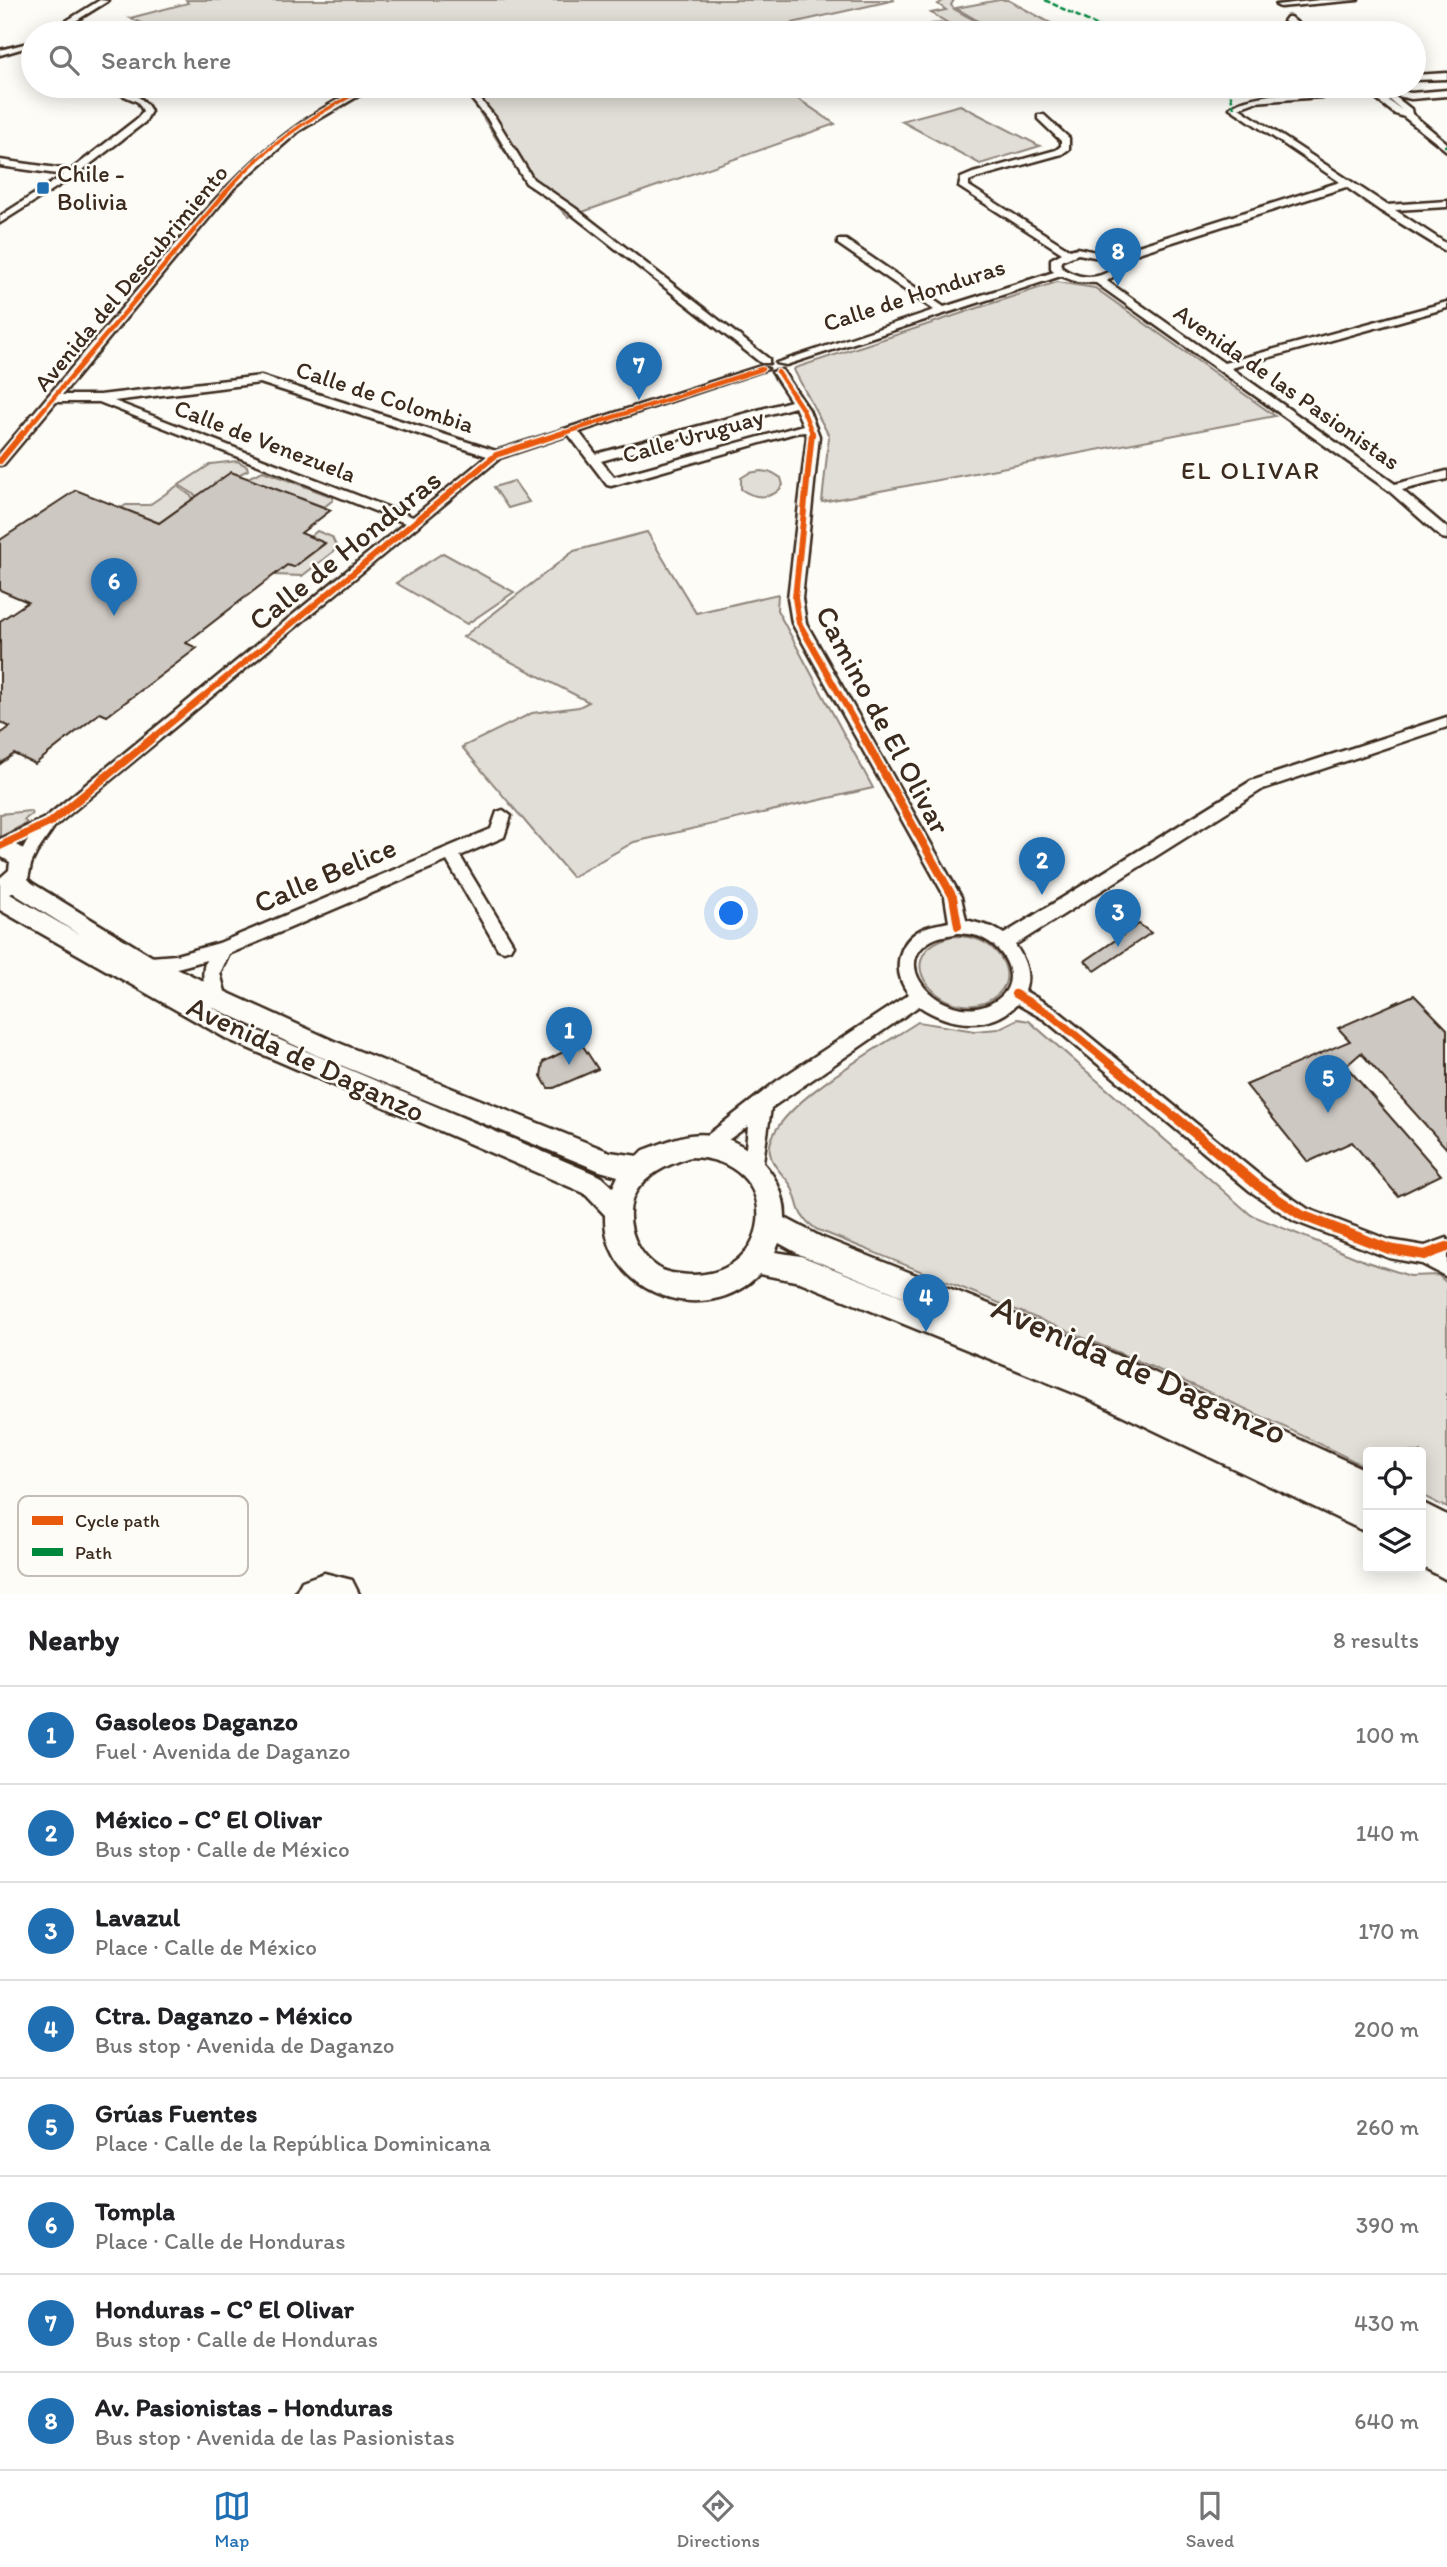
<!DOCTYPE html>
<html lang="en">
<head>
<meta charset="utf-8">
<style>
  body { margin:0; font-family:Itim,sans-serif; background:#f6f6f6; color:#202124 }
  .controls { position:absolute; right:21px; bottom:21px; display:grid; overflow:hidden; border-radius:7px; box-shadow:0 4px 18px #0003 }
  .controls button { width:63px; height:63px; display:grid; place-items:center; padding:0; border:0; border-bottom:2px solid #e0e0e0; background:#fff; color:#202124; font:35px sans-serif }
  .you { position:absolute; left:732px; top:914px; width:24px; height:24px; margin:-18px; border:5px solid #fff; border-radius:50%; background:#1a73e8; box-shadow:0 0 0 10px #1a73e833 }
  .badge { display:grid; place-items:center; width:46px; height:46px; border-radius:50%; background:#1f6fb2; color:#fff; font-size:23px; font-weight:700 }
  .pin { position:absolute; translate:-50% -58px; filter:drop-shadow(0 2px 4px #0008) }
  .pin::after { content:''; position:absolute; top:37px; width:24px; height:21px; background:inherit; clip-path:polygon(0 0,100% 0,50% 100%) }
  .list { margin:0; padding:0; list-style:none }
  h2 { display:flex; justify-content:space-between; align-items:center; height:91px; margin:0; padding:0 28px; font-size:30px }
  h2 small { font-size:23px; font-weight:400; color:#757577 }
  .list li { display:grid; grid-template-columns:46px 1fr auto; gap:21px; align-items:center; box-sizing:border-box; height:98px; padding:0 28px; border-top:2px solid #e0e0e0 }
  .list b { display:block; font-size:26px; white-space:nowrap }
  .list p { margin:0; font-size:23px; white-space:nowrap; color:#757577 }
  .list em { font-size:23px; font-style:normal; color:#757577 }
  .icon { flex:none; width:38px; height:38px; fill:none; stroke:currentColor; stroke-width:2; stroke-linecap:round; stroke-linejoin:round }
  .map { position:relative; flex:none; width:1447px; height:1594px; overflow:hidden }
  .search { position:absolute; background:#fff; box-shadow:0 4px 18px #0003; left:21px; right:21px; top:21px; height:77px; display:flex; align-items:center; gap:18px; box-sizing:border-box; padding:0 24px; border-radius:38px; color:#757577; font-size:26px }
  .sheet { height:875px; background:#fff }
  nav { display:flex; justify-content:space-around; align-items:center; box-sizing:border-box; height:98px; border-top:2px solid #e0e0e0; background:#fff; font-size:19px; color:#757577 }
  nav a { display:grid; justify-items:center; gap:4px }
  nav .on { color:#1f6fb2 }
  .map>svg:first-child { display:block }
</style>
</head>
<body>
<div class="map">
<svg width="1447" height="1594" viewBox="0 0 1447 1594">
  <rect width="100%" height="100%" fill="#fdfcf7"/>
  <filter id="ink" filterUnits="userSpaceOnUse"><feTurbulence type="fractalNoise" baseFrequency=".0143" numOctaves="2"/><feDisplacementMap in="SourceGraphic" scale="14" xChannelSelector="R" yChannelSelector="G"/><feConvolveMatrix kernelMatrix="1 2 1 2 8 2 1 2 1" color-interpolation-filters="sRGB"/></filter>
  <g filter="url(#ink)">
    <g fill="#e1ded7" stroke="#8e847a" stroke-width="2">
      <path d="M186,0H895L747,33H276L263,24L220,33H162L130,18L188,3Z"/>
      <path d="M945,0H954L951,5L954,9L997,33H966L950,24L955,33H938L932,24L948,23L931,13L946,10L938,4Z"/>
      <path d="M999,0H1008L1069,33H999L956,8Z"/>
      <path d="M463,86H779L835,124L568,217L504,151Z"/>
      <path d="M960,105L1040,146L980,164L901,121Z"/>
      <path d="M1057,282L1095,288L1275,416L822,502L829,436L794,370L795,368Z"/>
      <path d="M237,461L247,466L248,470L197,496L179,485L211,464Z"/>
      <path d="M263,471L333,497V500L324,507L247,478Z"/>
      <path d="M761,471L773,473L781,478L783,485C774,500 754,499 741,489V478L749,473Z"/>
      <path d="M514,481L529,502L508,508L494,487Z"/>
      <path d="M177,486L194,498L159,523L121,508L126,505H149Z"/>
      <path d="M317,531L332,537L337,548L334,551L302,576L275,575L287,565L294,567L325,544L310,537Z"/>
      <path d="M647,532L696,613L778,594L777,610L873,788L634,842L572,877L462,747L532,713L579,707L589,702L463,637L574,551Z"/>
      <path d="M443,553L514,592L467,624L396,583Z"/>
      <path d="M30,811L32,814L24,820L27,823L0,837V814Z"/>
      <path d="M952,936C961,936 970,936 979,940C1000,948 1018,976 997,995C954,1033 877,957 952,936Z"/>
      <path d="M1018,1019L1029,1021L1251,1215L1367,1262L1410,1276L1438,1275L1447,1283V1508L1421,1495V1452H1368V1468C1189,1377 1002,1304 816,1229C792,1211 802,1206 790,1184C783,1174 772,1166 770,1153C762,1111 885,1044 918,1022L975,1031L998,1029Z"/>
    </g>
    <g fill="#cdc8c2" stroke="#3b2a1e" stroke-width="2">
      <path d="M231,472L331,510L301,533L325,543L294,567L287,565L186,643L197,648L107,716L100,713L35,764L14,754L0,764V734L10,727L0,722V621L28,602L0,590V540L76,490L159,523Z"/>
      <path d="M1139,924L1151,933L1095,971L1085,961Z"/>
      <path d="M1414,995L1447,1029V1149L1361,1053L1346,1066L1441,1175L1398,1196L1352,1142L1308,1162L1246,1085L1350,1041L1338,1028Z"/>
      <path d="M581,1043L598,1069L554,1088H548L541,1076L543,1062Z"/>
    </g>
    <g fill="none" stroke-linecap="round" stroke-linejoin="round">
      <g stroke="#3b2a1e" stroke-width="5">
        <g id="minor">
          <path d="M100,0L108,1L56,33H47Z"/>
          <path d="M1320,0H1358L1280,7L1276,5Z"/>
          <path d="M1287,17H1290L1309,33H1300L1284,21Z"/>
          <path d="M24,44L33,45V49L24,48L0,55V50Z"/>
          <path d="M1447,73V79L1414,80V75Z"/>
          <path d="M102,86C122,86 142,94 151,111L145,122L76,175L0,223V216L64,175L0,166V160L71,170L138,118L143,111L138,102Z"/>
          <path d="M365,86H375L299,131L234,188L62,395H100L261,376L496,451L758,367L768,369L579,432L596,454L791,401L772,372L782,370L809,410L819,436L802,598L806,623L961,897L966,920L992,927L1004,934L1251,781L1447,717V727L1263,789L1015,945C1025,959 1031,974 1025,991L1057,1010L1264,1179L1308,1209L1389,1240L1425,1246L1447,1238V1277L1422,1264L1389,1258L1294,1221L1250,1191L1045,1020L1017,1004C991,1032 948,1026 919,1006L771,1108L761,1175L754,1178L747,1175L744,1169L748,1126L708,1154L701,1152L698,1146L701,1140L777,1081L909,994C892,973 896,942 922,929C930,925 940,924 949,922L945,897L792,623L788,598L807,436L805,432L795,433L611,486L607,485L569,435L500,458L54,827L37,852L28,870H16L14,866L28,840L0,852V839L45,818L405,523L99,402H56L4,464L0,465V453C48,396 96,339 144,282C213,201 266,132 365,86ZM260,383L487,456L413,517L114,401ZM795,407L803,425L614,477L601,461ZM958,933C967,934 976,934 984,939C1006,950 1022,981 998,999C953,1033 882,967 932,940C939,936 950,935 958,933Z"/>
          <path d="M461,86H469L495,117L533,179L575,208L769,359V363H761L569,212L526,183L487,118Z"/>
          <path d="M1362,89V93L1359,94L1255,102L1239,108L1387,205L1447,201V207L1395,210L1447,244V252L1379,210L1346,187L1116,260L1121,271L1107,281L1224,363L1447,302V308L1231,368L1395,484L1447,471V479L1402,490L1447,528V539L1442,538L1389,491L1096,283L1077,282L1061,276L786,365L776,363L934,310L838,244V240H846L944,307L1054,272L1051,268V259L1062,253L959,187L961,178L973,173L1056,150L1061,146V141L1038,119V115H1044L1069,138V149L1062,154L979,177L969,181V186L1070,250L1077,248L1110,255L1340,182L1230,108C1242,93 1340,87 1362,89ZM1078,254L1100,258L1109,264L1111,270C1095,281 1076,278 1061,267V261Z"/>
          <path d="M1395,90L1411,93L1447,90V96L1411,99L1393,95L1411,109L1412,114L1447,143V151L1404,117L1395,114L1372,96L1379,94L1402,110L1385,96Z"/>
          <path d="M503,810L511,816L504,837L460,856L510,939L513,944L510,949L504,951L498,949L447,861L229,954L220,973L227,999L224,1004L218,1006L212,1004C205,990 200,976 206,960C185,966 159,975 137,968L134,963L137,958L176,955L219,943L491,829L497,812Z"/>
          <path d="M324,1573L352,1580L359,1594H295L302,1581Z"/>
        </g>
      </g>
      <g stroke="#3b2a1e" stroke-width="5">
        <g id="secondary">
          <path d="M0,840C15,843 24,846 32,860L28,879L32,883L151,956L226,992L334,1041L610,1152L638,1156L644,1150C659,1145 675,1137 690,1135C738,1128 786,1170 785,1218L821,1237L1116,1355L1368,1471V1533L1089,1399L800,1282L759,1274C706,1330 603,1294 605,1215L584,1193L229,1040L0,910V878L9,870L10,862L0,856ZM14,892L16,895L80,935L10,894ZM210,1006L316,1055L600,1171L618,1176L613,1187L602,1177L247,1026ZM690,1157C786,1159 776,1276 691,1275C679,1274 666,1274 656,1266C632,1249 620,1210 640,1186C654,1170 671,1164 690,1157ZM779,1243L801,1255L937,1310L801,1256L775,1252Z"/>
          <path d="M1421,1502L1447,1515V1580L1421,1566Z"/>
        </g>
      </g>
      <use href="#minor" fill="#fdfcf7" fill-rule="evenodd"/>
      <use href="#secondary" fill="#fdfcf7" fill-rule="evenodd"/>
      <g stroke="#00873e" stroke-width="2.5" stroke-dasharray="6 2.5" stroke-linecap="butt">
        <path d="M1045,0L1112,33"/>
        <path d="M1217,86L1230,92L1234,108"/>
        <path d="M1444,146H1447"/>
      </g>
      <g stroke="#fdfcf7" stroke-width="6">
        <path id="cycleway-far4" d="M225,193C264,147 316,112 371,86"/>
      </g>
      <g stroke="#fdfcf7" stroke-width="7">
        <g id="cycleway-far3">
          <path d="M778,372L803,410L813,435"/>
          <path d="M22,435L226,192"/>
          <path d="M558,435L762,369"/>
        </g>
      </g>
      <g stroke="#fdfcf7" stroke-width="10">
        <g id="cycleway-far2">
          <path d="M812,433L795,598L799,623L864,738"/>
          <path d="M0,461L23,433"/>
          <path d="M153,738L496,455L563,433"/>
        </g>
      </g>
      <g stroke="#fdfcf7" stroke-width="12">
        <g id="cycleway-far1">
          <path d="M863,736L953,897L958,926"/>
          <path d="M0,846L51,822L155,736"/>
          <path d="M1015,994L1051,1015L1176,1118"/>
        </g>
      </g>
      <g stroke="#fdfcf7" stroke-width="14">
        <path id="cycleway" d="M1174,1116L1257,1185L1301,1215L1389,1249L1425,1255L1447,1247"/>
      </g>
      <use href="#cycleway-far4" stroke="#e8590c" stroke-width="3.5"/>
      <use href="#cycleway-far3" stroke="#e8590c" stroke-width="4.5"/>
      <use href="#cycleway-far2" stroke="#e8590c" stroke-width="6"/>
      <use href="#cycleway-far1" stroke="#e8590c" stroke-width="8"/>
      <use href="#cycleway" stroke="#e8590c" stroke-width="10"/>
    </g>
  </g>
  <rect fill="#1f6fb2" stroke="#fdfcf7" stroke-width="2.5" x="36" y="181" width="14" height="14" rx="3.5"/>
  <g text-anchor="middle" stroke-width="5" stroke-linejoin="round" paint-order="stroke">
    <g font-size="24" fill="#3b2a1e" stroke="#fdfcf7" text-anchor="start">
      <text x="57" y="182">Chile -<tspan x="57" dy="28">Bolivia</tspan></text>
    </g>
    <g font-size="24" fill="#3b2a1e" stroke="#fdfcf7">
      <text transform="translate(131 278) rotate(-50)" y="8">Avenida del Descubrimiento</text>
      <text transform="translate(914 295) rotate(-18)" y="8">Calle de Honduras</text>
      <text transform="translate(1287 387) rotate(35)" y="8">Avenida de las Pasionistas</text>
      <text transform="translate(385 397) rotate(18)" y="8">Calle de Colombia</text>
      <text transform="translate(693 436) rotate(-16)" y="8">Calle Uruguay</text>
      <text transform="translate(265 441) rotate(21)" y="8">Calle de Venezuela</text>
    </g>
    <g font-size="26" letter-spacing="2" fill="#3b2a1e" stroke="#fdfcf7">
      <text x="1251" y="479">EL OLIVAR</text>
    </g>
    <g font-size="30" fill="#3b2a1e" stroke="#fdfcf7">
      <text transform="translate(345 550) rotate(-39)" y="10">Calle de Honduras</text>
      <text transform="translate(883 720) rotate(62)" y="10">Camino de El Olivar</text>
      <text transform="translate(325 875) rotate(-23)" y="10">Calle Belice</text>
      <text transform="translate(306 1059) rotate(25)" y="10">Avenida de Daganzo</text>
    </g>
    <g font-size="37" fill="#3b2a1e" stroke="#fdfcf7">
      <text transform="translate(1140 1369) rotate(24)" y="13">Avenida de Daganzo</text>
    </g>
  </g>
  <rect x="18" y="1496" width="230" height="80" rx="10" fill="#fdfcf7" stroke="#c3bdb6" stroke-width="2"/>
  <rect x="32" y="1516" width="31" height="9" fill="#e8590c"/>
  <rect x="32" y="1548" width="31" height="8" fill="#00873e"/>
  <g font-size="19" fill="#3b2a1e">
    <text x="75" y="1527">Cycle path</text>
    <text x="75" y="1559">Path</text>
  </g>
</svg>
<div class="controls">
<button><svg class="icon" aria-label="locate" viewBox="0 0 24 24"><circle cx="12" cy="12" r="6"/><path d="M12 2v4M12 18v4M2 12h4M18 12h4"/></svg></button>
<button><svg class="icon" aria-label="layers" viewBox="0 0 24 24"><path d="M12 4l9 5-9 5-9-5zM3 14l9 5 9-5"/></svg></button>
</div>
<div class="you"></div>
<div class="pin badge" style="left:569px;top:1065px">1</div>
<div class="pin badge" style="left:1042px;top:895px">2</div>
<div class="pin badge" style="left:1118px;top:947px">3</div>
<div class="pin badge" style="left:926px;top:1332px">4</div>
<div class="pin badge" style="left:1328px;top:1113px">5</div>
<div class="pin badge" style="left:114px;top:616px">6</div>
<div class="pin badge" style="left:639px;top:400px">7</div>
<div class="pin badge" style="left:1118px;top:286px">8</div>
<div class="search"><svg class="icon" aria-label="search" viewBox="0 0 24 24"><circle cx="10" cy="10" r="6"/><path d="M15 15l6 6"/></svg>Search here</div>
</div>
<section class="sheet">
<h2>Nearby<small>8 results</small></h2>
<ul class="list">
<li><span class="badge">1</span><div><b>Gasoleos Daganzo</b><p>Fuel · Avenida de Daganzo</p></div><em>100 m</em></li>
<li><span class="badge">2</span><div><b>México - Cº El Olivar</b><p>Bus stop · Calle de México</p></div><em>140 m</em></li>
<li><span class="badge">3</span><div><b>Lavazul</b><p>Place · Calle de México</p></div><em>170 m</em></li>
<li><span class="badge">4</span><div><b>Ctra. Daganzo - México</b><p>Bus stop · Avenida de Daganzo</p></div><em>200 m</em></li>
<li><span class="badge">5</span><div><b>Grúas Fuentes</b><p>Place · Calle de la República Dominicana</p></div><em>260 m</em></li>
<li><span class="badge">6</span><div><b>Tompla</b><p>Place · Calle de Honduras</p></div><em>390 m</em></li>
<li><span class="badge">7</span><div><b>Honduras - Cº El Olivar</b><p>Bus stop · Calle de Honduras</p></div><em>430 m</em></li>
<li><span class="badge">8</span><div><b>Av. Pasionistas - Honduras</b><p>Bus stop · Avenida de las Pasionistas</p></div><em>640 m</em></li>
</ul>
</section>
<nav>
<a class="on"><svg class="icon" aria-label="map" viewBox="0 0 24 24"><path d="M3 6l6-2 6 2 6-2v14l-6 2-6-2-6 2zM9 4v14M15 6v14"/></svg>Map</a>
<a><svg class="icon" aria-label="directions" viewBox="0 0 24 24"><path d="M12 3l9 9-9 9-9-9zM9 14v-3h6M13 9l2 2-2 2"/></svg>Directions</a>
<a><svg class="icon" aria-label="saved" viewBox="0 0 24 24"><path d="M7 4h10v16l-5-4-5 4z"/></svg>Saved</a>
</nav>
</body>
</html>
